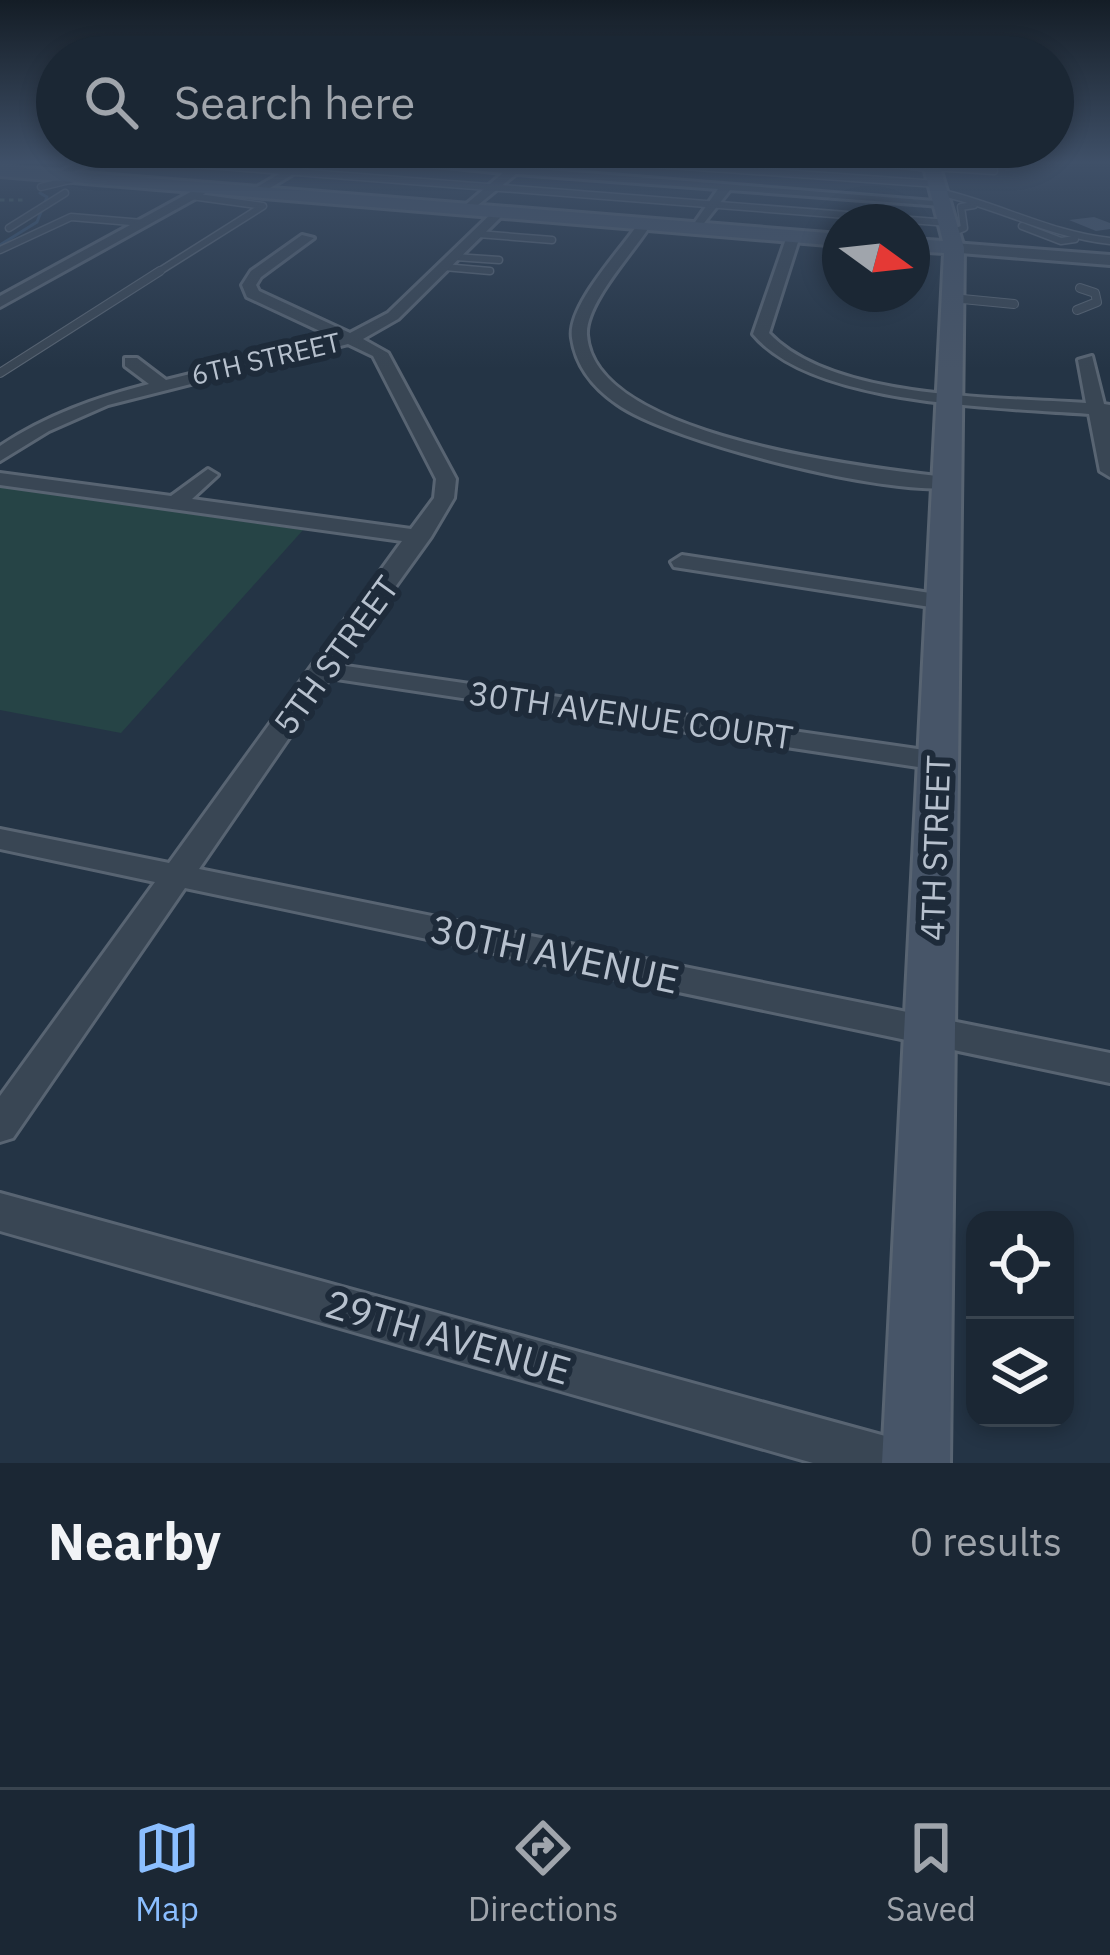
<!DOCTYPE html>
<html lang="en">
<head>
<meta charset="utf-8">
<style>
  body { margin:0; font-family:"IBM Plex Sans",sans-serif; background:#242f3c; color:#f1f3f6 }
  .controls { position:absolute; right:36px; bottom:36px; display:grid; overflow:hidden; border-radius:24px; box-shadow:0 6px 18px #0003 }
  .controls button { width:108px; height:108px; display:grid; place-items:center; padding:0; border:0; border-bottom:3px solid #39444f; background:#1b2734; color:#f1f3f6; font:60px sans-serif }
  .compass { position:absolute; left:822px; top:204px; width:108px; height:108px; border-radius:50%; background:#1b2734; box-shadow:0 6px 18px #0003; rotate:105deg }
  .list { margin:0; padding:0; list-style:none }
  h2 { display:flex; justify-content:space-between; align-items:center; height:156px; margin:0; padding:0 48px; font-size:51px }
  h2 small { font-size:39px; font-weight:400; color:#a0a5ac }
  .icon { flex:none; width:66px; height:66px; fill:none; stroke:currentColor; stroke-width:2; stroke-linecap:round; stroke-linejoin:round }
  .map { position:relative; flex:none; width:1110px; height:1463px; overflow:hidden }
  .search { position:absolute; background:#1b2734; box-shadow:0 6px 18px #0003; left:36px; right:36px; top:36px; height:132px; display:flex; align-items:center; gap:30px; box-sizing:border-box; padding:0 42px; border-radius:66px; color:#a0a5ac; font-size:45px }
  .sheet { height:324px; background:#1b2734 }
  nav { display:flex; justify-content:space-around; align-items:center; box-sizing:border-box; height:168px; border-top:3px solid #39444f; background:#1b2734; font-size:33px; color:#a0a5ac }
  nav a { display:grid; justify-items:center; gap:6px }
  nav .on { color:#8bbeff }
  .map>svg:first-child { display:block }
</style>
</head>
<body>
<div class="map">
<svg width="1110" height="1463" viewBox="0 0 1110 1463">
  <rect width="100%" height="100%" fill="#243445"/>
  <path fill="#264446" d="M0,487L303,530L121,733L0,710Z"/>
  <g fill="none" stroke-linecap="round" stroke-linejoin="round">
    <path stroke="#36516e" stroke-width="3" d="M0,245L37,222L47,197L40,193"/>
  </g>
  <path fill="#48586c" d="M1094,217L1110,223V229L1096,231L1069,220Z"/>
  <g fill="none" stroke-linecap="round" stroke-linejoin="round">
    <g stroke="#586472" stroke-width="9">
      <g id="service-far1">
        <path d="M194,164L949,223"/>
        <path d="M655,164L937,184"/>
        <path d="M932,167L994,171"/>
        <path d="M41,187L82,177"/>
        <path d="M939,192C997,205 1051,235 1110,241"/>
        <path d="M1022,226L1061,241L1075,239"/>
        <path d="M9,228L65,193"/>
        <path d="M951,233L964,228L961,207L974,205"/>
        <path d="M478,234L552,240"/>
        <path d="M0,250L71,217L143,223"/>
        <path d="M455,257L499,260"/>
        <path d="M444,267L490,271"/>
        <path d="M155,274L263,206L191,196"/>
      </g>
    </g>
    <g stroke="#586472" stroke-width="10">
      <g id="service">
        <path d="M952,298L1014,304"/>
        <path d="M1077,310L1097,302L1095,293L1080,288"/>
        <path d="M0,373L160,271"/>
      </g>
    </g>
    <g stroke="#586472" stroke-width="6">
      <g id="minor">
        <path d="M76,164H91L62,177L52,175Z"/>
        <path d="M296,164H310L260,194L250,191Z"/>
        <path d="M416,164H525L523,168L947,202L941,206L730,190L697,232L691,228L718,189L516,174L468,213L464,206L503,173Z"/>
        <path d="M880,164H933L938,167L932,170Z"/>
        <path d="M207,183L211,190L0,307V296Z"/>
        <path d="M496,209L506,212L398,319L363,339L388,353L456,479L454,498L431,537L339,665L938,752L952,761L938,770L330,678L199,869L1110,1053V1083L185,888L13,1138L0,1142V1096L155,882L0,849V829L169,863L402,541L0,485V473L171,496L208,469L218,475L192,499L411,529L434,498L436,479L373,356L348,344L108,405L49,431L0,461V446C47,415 95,398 149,384L125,366V358H137L166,380L335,338L247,297L242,285L251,271L302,235L314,238L261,277L256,285L259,291L350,333L388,313Z"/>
        <path d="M640,221L651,224C635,251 585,303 587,335C594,437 867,468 946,477L953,479V487C892,498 668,441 617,404C594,388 576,367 572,338C567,305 622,249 640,221Z"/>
        <path d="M788,233L800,236L769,333C832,400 998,397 1086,403L1078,360L1092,356L1104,404L1110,405V477L1100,471L1089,414C999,407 812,406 753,334Z"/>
        <path d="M682,555L943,595L955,602L943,609L674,567L671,562Z"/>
        <path d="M0,1193L896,1439L913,1446L920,1463H813L0,1231Z"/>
      </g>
    </g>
    <g stroke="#586472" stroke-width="6">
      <path id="tertiary" d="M954,243L1110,255V265L948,252L946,248Z"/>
    </g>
    <g stroke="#586472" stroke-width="6">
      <g id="secondary">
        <path d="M923,164H939L964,248L950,1463H882L944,253L912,251V239L943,241Z"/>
        <path d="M0,166L840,234V246L0,176Z"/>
      </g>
    </g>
    <path stroke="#456162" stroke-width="3" stroke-dasharray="4.5 4.5" stroke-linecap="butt" d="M0,200H24"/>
    <use href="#service-far1" stroke="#394654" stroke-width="6"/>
    <use href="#service" stroke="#394654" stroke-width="8"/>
    <use href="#minor" fill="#394654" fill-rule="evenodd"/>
    <use href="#tertiary" fill="#394654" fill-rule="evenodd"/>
    <use href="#secondary" fill="#475568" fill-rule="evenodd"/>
  </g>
  <linearGradient id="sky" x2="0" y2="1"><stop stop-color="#141d26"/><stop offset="0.44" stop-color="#3f5068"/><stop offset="1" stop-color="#3f5068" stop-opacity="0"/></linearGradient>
  <rect width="1110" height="369" fill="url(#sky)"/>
  <g text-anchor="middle" stroke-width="12" stroke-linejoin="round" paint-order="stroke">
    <g font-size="27" fill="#b7c1ce" stroke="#1e2b3a">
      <text transform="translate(266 359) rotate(-13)" y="9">6TH STREET</text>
    </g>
    <g font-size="33" fill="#b7c1ce" stroke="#1e2b3a">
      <text transform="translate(336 655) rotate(-54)" y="12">5TH STREET</text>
      <text transform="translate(631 715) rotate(8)" y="12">30TH AVENUE COURT</text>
      <text transform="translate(935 848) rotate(-88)" y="12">4TH STREET</text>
    </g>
    <g font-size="39" fill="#b7c1ce" stroke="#1e2b3a">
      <text transform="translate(555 954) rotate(12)" y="14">30TH AVENUE</text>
      <text transform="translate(448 1337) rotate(16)" y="14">29TH AVENUE</text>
    </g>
  </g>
</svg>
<div class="controls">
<button><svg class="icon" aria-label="locate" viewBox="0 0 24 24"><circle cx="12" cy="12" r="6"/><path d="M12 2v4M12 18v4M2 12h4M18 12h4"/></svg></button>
<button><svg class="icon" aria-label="layers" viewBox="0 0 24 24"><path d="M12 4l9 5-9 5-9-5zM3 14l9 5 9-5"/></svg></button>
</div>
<svg class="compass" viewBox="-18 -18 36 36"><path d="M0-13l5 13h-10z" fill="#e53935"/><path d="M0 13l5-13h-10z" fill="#a0a5ac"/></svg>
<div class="search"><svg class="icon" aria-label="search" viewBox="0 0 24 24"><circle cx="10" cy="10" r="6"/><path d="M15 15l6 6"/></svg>Search here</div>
</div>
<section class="sheet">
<h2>Nearby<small>0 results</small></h2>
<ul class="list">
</ul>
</section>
<nav>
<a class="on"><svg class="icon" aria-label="map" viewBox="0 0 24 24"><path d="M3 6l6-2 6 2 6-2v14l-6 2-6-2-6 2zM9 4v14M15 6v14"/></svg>Map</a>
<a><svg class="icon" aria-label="directions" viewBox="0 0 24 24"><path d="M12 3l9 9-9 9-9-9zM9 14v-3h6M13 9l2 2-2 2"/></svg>Directions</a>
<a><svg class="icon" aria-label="saved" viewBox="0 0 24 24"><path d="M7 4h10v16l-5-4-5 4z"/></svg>Saved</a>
</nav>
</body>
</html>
